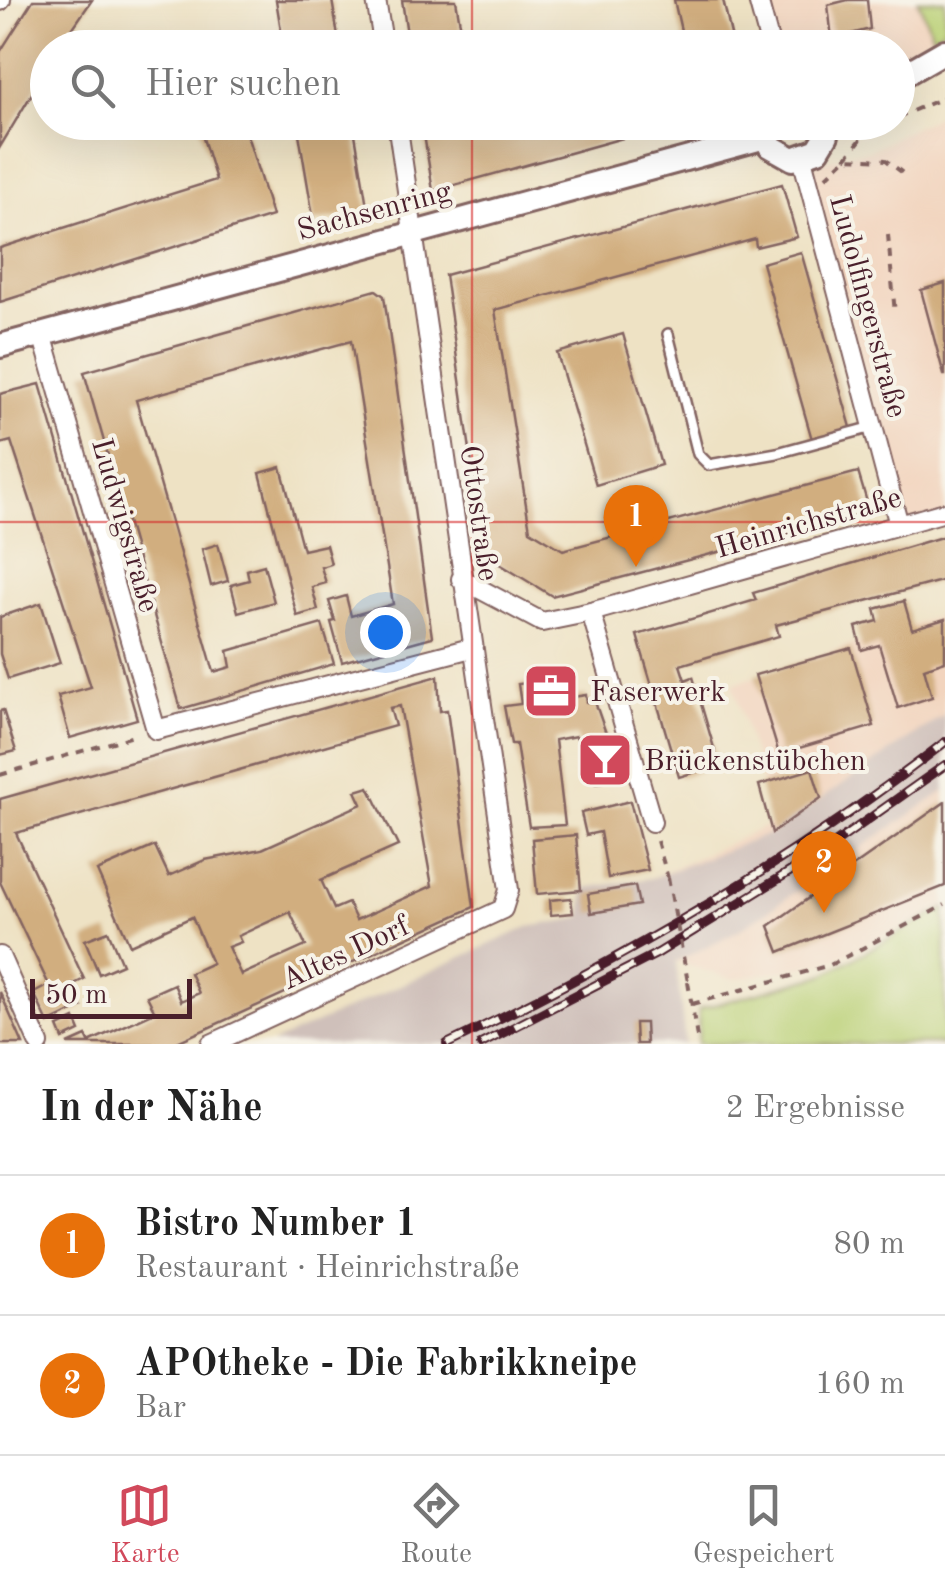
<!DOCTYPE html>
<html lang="de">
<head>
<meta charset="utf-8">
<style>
  body { margin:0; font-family:"Old Standard TT",serif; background:#f2f2f2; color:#222 }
  .scale { position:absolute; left:30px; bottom:25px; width:162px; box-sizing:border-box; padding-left:10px; border:5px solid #4a1f2b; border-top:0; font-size:28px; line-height:35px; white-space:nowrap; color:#4a1f2b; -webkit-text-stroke:8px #f7f3e8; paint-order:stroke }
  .you { position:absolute; left:385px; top:632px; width:35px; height:35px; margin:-25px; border:8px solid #fff; border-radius:50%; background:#1a73e8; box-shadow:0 0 0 15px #1a73e833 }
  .badge { display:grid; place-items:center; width:65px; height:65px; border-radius:50%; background:#d1495b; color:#fff; font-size:32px; font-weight:700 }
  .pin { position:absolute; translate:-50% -82px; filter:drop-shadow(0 2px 5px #0008) }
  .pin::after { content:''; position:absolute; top:52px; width:35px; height:30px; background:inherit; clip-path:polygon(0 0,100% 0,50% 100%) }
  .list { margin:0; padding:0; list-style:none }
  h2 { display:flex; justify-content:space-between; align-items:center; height:130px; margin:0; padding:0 40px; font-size:42px }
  h2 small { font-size:32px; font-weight:400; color:#767676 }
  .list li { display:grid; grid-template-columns:65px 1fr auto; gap:30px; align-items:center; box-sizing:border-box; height:140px; padding:0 40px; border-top:2px solid #e0e0e0 }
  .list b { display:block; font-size:38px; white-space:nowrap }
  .list p { margin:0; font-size:32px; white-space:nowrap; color:#767676 }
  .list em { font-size:32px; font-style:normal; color:#767676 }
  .icon { flex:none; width:55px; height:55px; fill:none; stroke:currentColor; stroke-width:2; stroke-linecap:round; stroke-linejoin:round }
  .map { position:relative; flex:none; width:945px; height:1044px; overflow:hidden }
  .search { position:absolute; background:#fff; box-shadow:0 10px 40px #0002; left:30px; right:30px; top:30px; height:110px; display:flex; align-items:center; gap:25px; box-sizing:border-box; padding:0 35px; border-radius:55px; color:#767676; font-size:38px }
  .sheet { height:410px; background:#fff }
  nav { display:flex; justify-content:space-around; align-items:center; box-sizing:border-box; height:140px; border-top:2px solid #e0e0e0; background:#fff; font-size:28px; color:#767676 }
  nav a { display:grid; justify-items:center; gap:5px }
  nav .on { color:#d1495b }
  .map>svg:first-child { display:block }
</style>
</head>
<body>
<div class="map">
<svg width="945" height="1044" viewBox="0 0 945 1044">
  <rect width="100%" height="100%" fill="#f7f3e8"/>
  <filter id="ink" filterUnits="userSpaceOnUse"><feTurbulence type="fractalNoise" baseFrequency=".01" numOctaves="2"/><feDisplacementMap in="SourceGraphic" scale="20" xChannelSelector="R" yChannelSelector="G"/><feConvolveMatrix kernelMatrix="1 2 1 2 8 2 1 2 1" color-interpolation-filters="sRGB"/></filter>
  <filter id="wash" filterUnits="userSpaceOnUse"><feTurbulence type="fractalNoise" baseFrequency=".0048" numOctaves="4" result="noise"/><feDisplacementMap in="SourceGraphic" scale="40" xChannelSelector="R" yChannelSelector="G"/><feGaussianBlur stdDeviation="2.25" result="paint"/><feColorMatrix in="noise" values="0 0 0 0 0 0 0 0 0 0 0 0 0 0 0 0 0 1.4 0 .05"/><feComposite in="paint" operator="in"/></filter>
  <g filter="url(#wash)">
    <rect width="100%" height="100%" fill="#eee2c4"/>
    <g fill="#f2d4be">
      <path d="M766,0H918L933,36L898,54V48L779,47Z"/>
      <path d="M945,112V517L906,529L810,165L870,150Z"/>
      <path d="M945,614V908L827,962L734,979L676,962L652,878L774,823L733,684Z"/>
    </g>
    <path fill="#cfc0ba" d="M945,714V791L739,930L676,962L685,1044H271L528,927L582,918L585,888L652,878L772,833Z"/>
    <g fill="#b9d074" stroke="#827850" stroke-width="2.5">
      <path d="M918,0H945V28L933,36Z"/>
      <path d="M945,908V1044H698L699,1009L823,975Z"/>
    </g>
    <g id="blocks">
      <g fill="#d1ae7f" fill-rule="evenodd">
        <path d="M33,0H92L59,48H48V67L0,147V52Z"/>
        <path d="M276,0H332L340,48H284Z"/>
        <path d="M402,0H456L464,48H409Z"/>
        <path d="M674,0H723L734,48H685Z"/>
        <path d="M848,0H867L870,29L832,39L828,5Z"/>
        <path d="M198,122H243L272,216L0,302V248L216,180Z"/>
        <path d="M297,122H353L368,212L314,222Z"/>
        <path d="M422,122H476L477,127L491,122L673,124L433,191Z"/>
        <path d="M782,184L797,237L756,247L755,239L495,310L530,530L563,550L858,472L870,512L552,596L485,555L445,275Z"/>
        <path d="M801,252L852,431L813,443L762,263Z"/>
        <path d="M945,283V375H944L921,290Z"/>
        <path d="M376,290L384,296L432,637L342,662L331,622L335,621L329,601L346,596L351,616L393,604L351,341L136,400L214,672L231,667L228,651L322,624L334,664L181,709L84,372Z"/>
        <path d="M623,334L661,465L596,485L557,353Z"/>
        <path d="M40,384L137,719L70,738L58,696L91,687L11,441L0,444V394Z"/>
        <path d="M281,467L303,550L326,545L331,564L321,567L326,583L312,587L318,610L297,616L260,473Z"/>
        <path d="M945,536V580L776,625L779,636L680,665L685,680L693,677L719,765L679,777L637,635L756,600L753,593Z"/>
        <path d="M218,544L228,581L211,586L202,549Z"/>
        <path d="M264,565L274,602L238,612L231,585L249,580L247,570Z"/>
        <path d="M904,601L912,629L945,619V661L924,668L932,697L898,708L879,645L862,650L856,627L878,621L875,609Z"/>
        <path d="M41,603L60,663L8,679L0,654V617Z"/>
        <path d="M851,648L874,726L779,754L755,675Z"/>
        <path d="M438,676L440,711L447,710L474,907L173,1044H68L86,1036L89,1042L155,1012L147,996L174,984L181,1001L199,993L190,973L212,963L192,917L130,945L97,871L155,846L169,876L205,860L262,849L362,804L356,791L369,787L398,846L321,880L334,909L348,903L356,920L432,886L400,706L390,708L395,726L16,833L84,979L72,985L82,1007L48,1023L34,993L49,985L0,882V799ZM290,912L306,946L241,975L228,947L241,942L238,936Z"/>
        <path d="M536,682L537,686L563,683L566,698L586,695L587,702H595L622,779L595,783L576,736L555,740L565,825L529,827L516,744H511L504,706L521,704L518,684Z"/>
        <path d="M3,710L16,751L0,755V711Z"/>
        <path d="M812,769L821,798L772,833L759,785Z"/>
        <path d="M630,801L648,870L608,878L600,832L586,835L581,813Z"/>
        <path d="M945,802V886L779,952L769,926Z"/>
        <path d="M576,835L581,890L537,894L532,839Z"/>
        <path d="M635,886L639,905L591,913L588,894Z"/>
        <path d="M571,898L573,913L551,915L550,900Z"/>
        <path d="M108,931L122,964L99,974L85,940Z"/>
        <path d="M0,992L23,1044H0Z"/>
        <path d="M75,1019L80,1031L63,1039L58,1027Z"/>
        <path d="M635,1023H645L646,1044H636Z"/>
      </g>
    </g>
  </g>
  <g filter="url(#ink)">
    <use href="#blocks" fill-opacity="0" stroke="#836361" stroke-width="2.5"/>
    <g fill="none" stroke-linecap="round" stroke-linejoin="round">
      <g stroke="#836361" stroke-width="14">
        <path id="lane" d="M668,334L698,454L709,465L777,453L873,427"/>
      </g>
      <g stroke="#836361" stroke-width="22">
        <g id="street">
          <path d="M376,0L384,48"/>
          <path d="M758,0L771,48"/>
          <path d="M0,1L1,0"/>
          <path d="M802,158L899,525"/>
          <path d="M42,334L156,730L471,648"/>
          <path d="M461,579L542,622L591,612L945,512"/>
          <path d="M591,612L652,822"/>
          <path d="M0,956L39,1044"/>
          <path d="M211,1044L503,909L509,890L397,122"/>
        </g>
      </g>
      <g stroke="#836361" stroke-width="28">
        <g id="secondary">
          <path d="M898,78L945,51"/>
          <path d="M765,125L770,146L793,159L818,150L827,135V122"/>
          <path d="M0,346L766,137"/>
        </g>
      </g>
      <g stroke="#836361" stroke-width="4" stroke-dasharray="8 8" stroke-linecap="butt">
        <path d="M898,117L945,97"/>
        <path d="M866,133L887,122"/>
        <path d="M846,158L866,133L862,122"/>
        <path d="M826,177L846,158L886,160L904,174"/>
        <path d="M888,235L895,314"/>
        <path d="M0,775L137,735"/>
        <path d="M657,841L668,878"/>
        <path d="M688,982L698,1044"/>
        <path d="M692,1004L830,965L945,905"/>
      </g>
      <use href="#lane" stroke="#fff" stroke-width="9"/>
      <use href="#street" stroke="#fff" stroke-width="18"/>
      <use href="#secondary" stroke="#fff" stroke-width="22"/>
      <g stroke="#4a1f2b" stroke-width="10">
        <g id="rail">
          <path d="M447,1044C621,961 793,861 945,742"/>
          <path d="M481,1044L658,953L825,850L945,765"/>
        </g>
      </g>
      <use href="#rail" stroke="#f7f3e8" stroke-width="6" stroke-dasharray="19" stroke-linecap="butt"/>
      <path stroke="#836361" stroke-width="4" stroke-dasharray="8 8" stroke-linecap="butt" d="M668,878L688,982"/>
    </g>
  </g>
  <path fill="none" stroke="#d62828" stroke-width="2.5" stroke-opacity="0.55" d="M472,0V48M472,122V1044M0,522H945"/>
  <defs>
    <g id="office-square" transform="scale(2.875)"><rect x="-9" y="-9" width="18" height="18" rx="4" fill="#d1495b" stroke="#f7f3e8"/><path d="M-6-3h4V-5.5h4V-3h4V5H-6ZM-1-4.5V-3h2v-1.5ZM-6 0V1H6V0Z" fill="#fff"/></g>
    <g id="bar-square" transform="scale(2.875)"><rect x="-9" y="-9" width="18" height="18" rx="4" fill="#d1495b" stroke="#f7f3e8"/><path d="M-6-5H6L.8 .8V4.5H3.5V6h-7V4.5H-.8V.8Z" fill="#fff"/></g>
  </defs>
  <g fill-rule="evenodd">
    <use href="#office-square" x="551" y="691"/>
    <use href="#bar-square" x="605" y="760"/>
  </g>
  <g text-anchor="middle" stroke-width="8" stroke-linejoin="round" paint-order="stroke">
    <g font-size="30" fill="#4a1f2b" stroke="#f7f3e8">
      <text transform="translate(374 210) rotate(-15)" y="10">Sachsenring</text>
      <text transform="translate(869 306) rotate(75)" y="10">Ludolfingerstraße</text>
      <text transform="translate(480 513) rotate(82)" y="10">Ottostraße</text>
      <text transform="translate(808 522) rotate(-16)" y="10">Heinrichstraße</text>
      <text transform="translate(126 525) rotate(74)" y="10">Ludwigstraße</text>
      <text transform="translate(345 952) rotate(-25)" y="10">Altes Dorf</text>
    </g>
    <g font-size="30" fill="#4a1f2b" stroke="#f7f3e8" text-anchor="start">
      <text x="590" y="701">Faserwerk</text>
      <text x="644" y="770">Brückenstübchen</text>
    </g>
  </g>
</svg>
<div class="scale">50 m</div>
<div class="you"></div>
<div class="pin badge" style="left:636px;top:567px;background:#e8710a">1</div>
<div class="pin badge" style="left:824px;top:913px;background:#e8710a">2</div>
<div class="search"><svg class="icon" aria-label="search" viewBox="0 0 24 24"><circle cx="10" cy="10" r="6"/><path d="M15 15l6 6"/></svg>Hier suchen</div>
</div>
<section class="sheet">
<h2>In der Nähe<small>2 Ergebnisse</small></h2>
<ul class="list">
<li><span class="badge" style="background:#e8710a">1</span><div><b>Bistro Number 1</b><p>Restaurant · Heinrichstraße</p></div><em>80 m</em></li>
<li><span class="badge" style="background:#e8710a">2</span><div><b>APOtheke - Die Fabrikkneipe</b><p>Bar</p></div><em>160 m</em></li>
</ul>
</section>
<nav>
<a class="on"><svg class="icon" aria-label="map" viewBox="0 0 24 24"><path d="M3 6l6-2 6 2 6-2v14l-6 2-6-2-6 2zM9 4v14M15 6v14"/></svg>Karte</a>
<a><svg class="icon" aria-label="directions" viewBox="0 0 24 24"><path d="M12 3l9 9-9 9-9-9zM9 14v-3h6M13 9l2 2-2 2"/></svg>Route</a>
<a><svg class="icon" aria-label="saved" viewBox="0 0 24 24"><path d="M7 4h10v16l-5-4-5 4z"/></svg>Gespeichert</a>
</nav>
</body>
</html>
